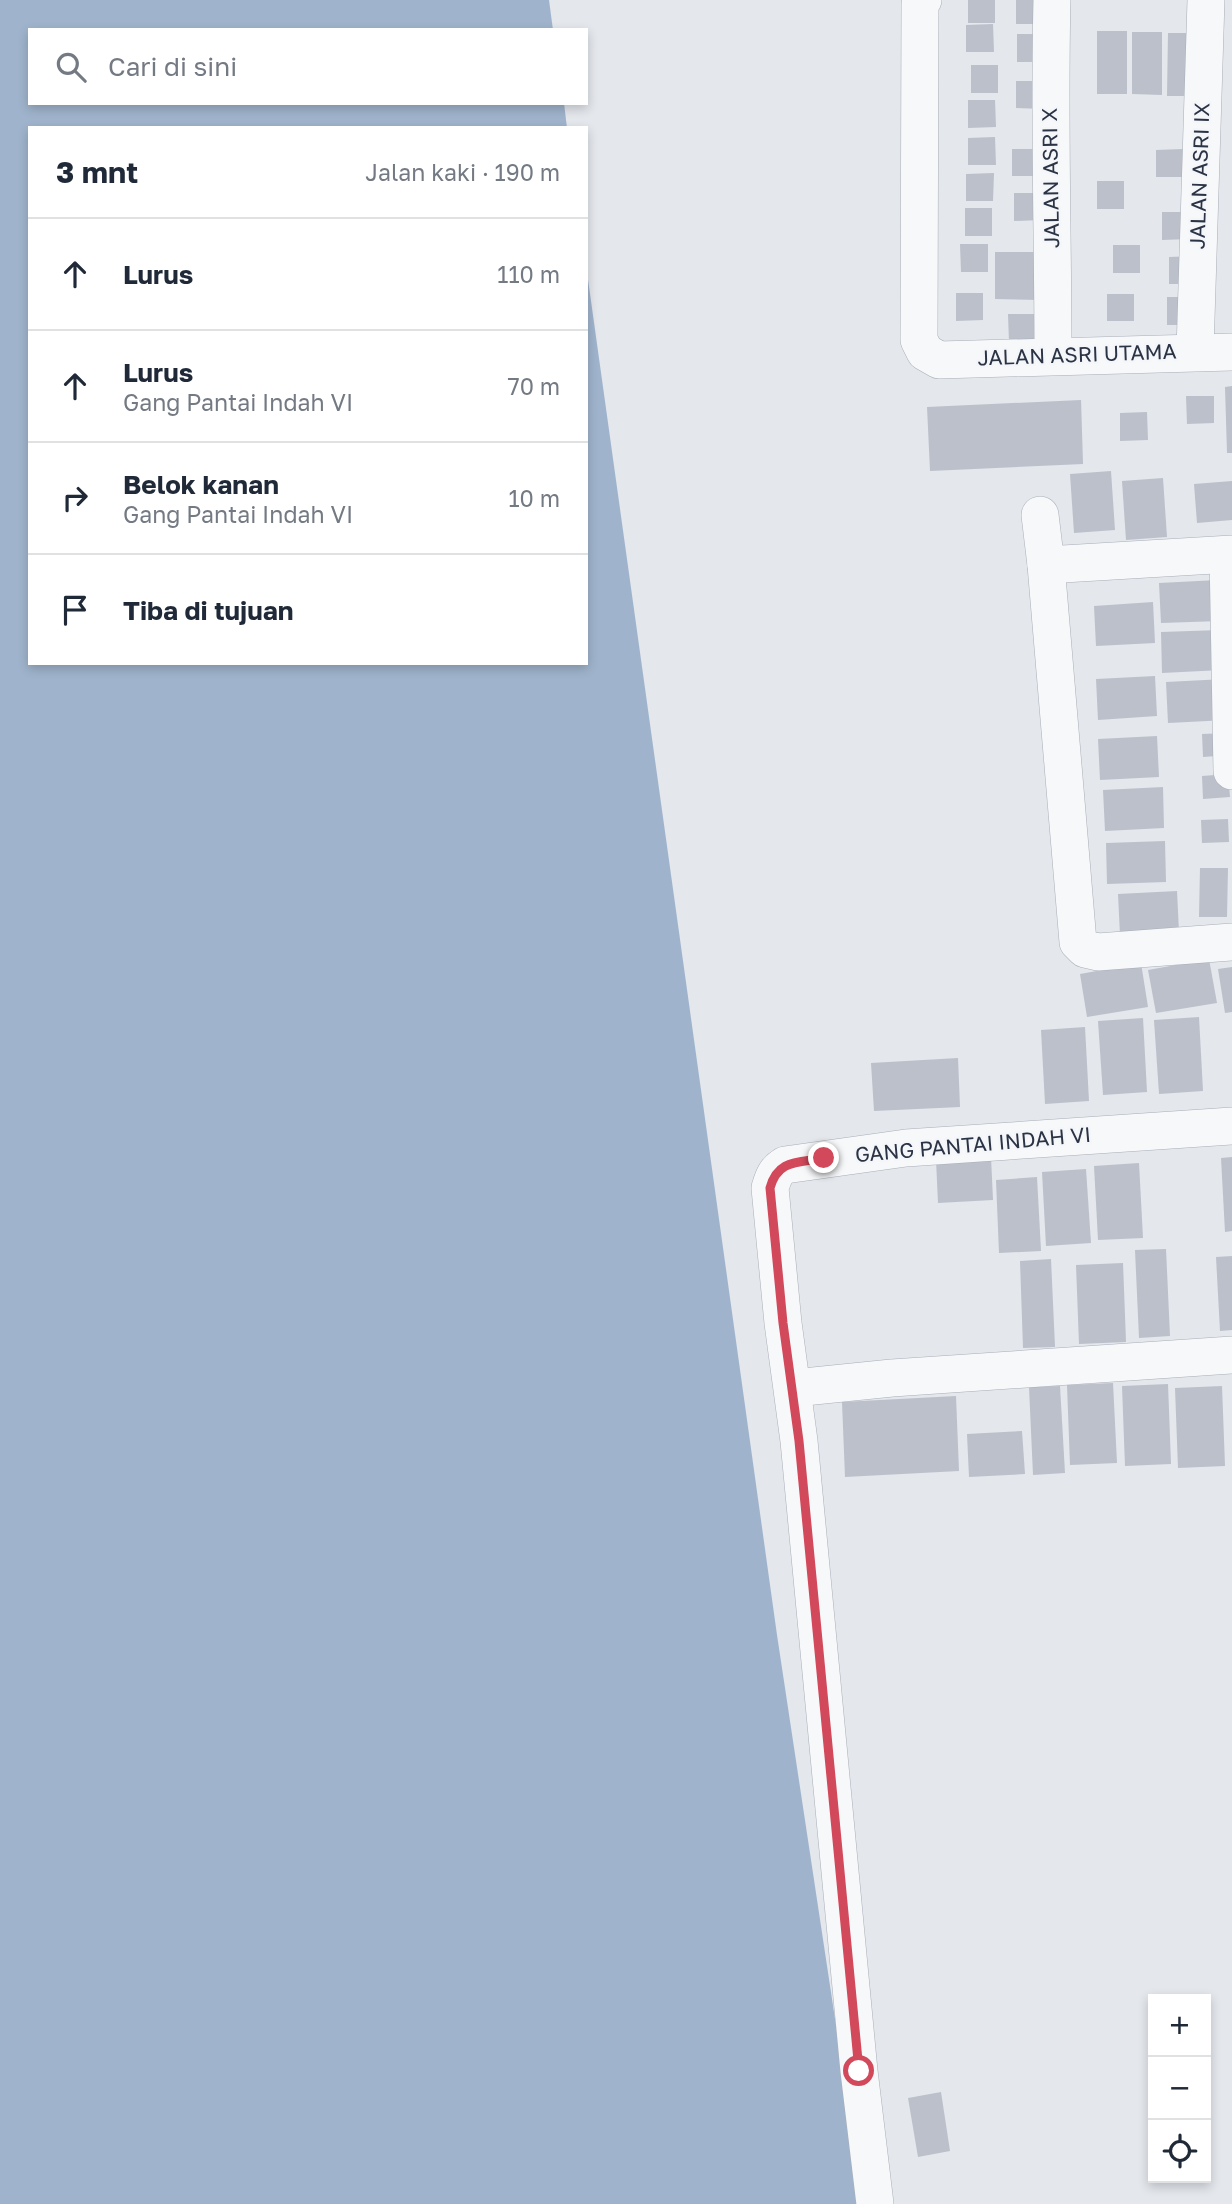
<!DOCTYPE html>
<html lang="id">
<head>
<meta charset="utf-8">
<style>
  body { margin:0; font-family:"Golos Text",sans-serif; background:#f6f6f7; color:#1f2937 }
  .controls { position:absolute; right:21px; bottom:21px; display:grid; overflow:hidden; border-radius:0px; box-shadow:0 4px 10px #0003 }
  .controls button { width:63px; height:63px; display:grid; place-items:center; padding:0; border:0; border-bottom:2px solid #e0e1e3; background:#fff; color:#1f2937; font:35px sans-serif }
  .stop { position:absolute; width:21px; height:21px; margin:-16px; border:5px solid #d1495b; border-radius:50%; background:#fff }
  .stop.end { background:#d1495b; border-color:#fff; box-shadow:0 2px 7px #0008 }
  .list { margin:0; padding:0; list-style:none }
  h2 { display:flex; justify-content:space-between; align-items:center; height:91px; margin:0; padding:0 28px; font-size:30px }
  h2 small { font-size:23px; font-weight:400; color:#747a83 }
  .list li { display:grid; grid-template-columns:46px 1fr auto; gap:21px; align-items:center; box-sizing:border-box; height:112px; padding:0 28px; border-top:2px solid #e0e1e3 }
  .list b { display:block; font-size:26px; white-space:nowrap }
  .list p { margin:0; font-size:23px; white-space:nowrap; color:#747a83 }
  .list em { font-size:23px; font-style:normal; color:#747a83 }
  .icon { flex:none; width:38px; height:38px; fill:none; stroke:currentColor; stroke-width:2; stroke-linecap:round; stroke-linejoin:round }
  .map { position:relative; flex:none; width:1232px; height:2204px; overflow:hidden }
  .search { position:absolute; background:#fff; box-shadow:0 4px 10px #0003; left:28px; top:28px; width:560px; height:77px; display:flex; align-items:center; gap:18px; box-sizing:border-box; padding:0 24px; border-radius:0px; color:#747a83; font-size:26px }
  .panel { position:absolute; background:#fff; box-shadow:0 4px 10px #0003; left:28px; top:126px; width:560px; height:539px; border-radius:0px }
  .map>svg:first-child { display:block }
</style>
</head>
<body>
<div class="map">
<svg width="1232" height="2204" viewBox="0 0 1232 2204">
  <rect width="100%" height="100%" fill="#e4e7ec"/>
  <path fill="#9fb4cc" d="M0,0H549L553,30H30V103H564L567,128H30V663H586V265L777,1635L863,2204H0Z"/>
  <g fill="#bbc0ca">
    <rect x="968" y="0" width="27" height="23"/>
    <rect x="1016" y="0" width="27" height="24"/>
    <path d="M993,24L994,52H966V25Z"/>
    <rect x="1097" y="31" width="30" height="63"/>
    <path d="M1132,32H1162V95L1132,94Z"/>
    <path d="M1168,33H1198V96H1167Z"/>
    <rect x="1017" y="34" width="27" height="28"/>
    <rect x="971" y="65" width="27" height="28"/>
    <path d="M1016,81H1042L1043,109L1016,108Z"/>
    <path d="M968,100H995L996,127L968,128Z"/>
    <path d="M995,137L996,165H968V138Z"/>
    <rect x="1012" y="149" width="27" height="27"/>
    <path d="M1183,149L1184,177H1156V150Z"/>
    <path d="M994,173L993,201H966V174Z"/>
    <rect x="1097" y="181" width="27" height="28"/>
    <path d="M1014,193H1042V220L1014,221Z"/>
    <rect x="965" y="208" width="27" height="28"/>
    <path d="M1162,212H1189V239L1162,240Z"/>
    <path d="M960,244H988V272H961Z"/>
    <rect x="1113" y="245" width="27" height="28"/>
    <path d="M995,252H1039V300L995,299Z"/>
    <path d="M1196,256L1197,284H1169V257Z"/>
    <path d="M956,293H983V320L956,321Z"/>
    <rect x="1107" y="294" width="27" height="27"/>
    <rect x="1167" y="297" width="27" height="28"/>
    <path d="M1008,314H1036L1035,341L1009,342Z"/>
    <path d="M1232,386V453H1227L1225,387Z"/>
    <path d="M1186,396H1214V423L1187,424Z"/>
    <path d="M1081,400L1083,464L930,471L927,407Z"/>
    <path d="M1147,412L1148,440L1120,441V413Z"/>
    <path d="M1111,471L1115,530L1074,533L1070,474Z"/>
    <path d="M1163,478L1167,537L1126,540L1122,481Z"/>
    <path d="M1232,481V520L1197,523L1194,484Z"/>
    <path d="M1218,580L1220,621L1161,623L1159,583Z"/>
    <path d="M1153,602L1155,643L1096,646L1094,606Z"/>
    <path d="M1220,630L1222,670L1162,673L1161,632Z"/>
    <path d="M1155,676L1157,716L1098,720L1096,679Z"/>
    <path d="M1225,679L1227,720L1168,723L1166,682Z"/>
    <path d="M1229,733L1230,755L1203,757L1202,734Z"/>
    <path d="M1157,736L1159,777L1100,780L1098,739Z"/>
    <path d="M1228,774L1230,797L1203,799L1202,776Z"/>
    <path d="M1163,787L1164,828L1105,831L1103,790Z"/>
    <path d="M1228,819L1229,842L1202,843L1201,820Z"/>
    <path d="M1165,841L1166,882L1107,884L1106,843Z"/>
    <path d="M1200,868H1228L1227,917H1199Z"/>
    <path d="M1177,891L1179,932L1120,935L1118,894Z"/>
    <path d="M1209,959L1217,1003L1156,1013L1148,970Z"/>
    <path d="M1141,963L1148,1007L1087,1017L1080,974Z"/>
    <path d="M1232,967V1012L1225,1013L1218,969Z"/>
    <path d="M1199,1017L1203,1091L1159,1094L1154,1020Z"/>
    <path d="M1143,1018L1147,1092L1103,1095L1098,1021Z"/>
    <path d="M1085,1027L1089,1101L1045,1104L1041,1030Z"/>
    <path d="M958,1058L960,1107L874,1111L871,1063Z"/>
    <path d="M991,1157L993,1200L938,1203L936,1160Z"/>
    <path d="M1232,1157V1231L1225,1232L1221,1158Z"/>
    <path d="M1139,1163L1143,1238L1098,1240L1094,1166Z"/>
    <path d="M1086,1169L1091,1243L1046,1246L1042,1172Z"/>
    <path d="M1037,1177L1041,1251L999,1253L996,1180Z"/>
    <path d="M1166,1249L1170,1336L1139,1338L1135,1250Z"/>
    <path d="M1232,1256V1330L1220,1331L1216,1257Z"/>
    <path d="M1051,1259L1055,1347L1023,1348L1020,1261Z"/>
    <path d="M1123,1263L1126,1342L1079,1344L1076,1265Z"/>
    <path d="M1113,1383L1117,1463L1070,1465L1067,1385Z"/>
    <path d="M1168,1384L1171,1464L1125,1466L1122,1386Z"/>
    <path d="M1060,1386L1065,1473L1033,1475L1029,1387Z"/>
    <path d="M1222,1386L1225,1466L1178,1468L1175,1388Z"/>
    <path d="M956,1396L959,1471L845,1477L842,1402Z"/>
    <path d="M1022,1431L1025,1474L969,1477L967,1434Z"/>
    <path d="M941,2092L950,2151L918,2157L908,2098Z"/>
  </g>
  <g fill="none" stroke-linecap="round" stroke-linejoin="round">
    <g stroke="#a9aeb7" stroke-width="38">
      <g id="minor">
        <path d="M923,0L920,4L919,340L925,352L939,360L1232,352"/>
        <path d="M1052,0C1049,119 1053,237 1053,356"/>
        <path d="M1195,351L1206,0"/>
        <path d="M1040,515L1046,565L1078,942L1085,949L1098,952L1232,942"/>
        <path d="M1228,555L1232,771"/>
        <path d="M1046,565L1232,554"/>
        <path d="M794,1388L892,1378L1232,1355"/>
        <path d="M875,2204L859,2071L799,1441L783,1323L770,1188C773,1178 775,1171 785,1165L906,1148L1232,1126"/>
      </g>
    </g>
    <use href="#minor" stroke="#f7f8fa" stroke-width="37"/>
  </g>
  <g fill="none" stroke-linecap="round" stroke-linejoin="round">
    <path stroke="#d1495b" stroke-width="9" d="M824,1158C798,1163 778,1159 770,1188L783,1323L799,1441L859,2071"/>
  </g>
  <g text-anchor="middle" stroke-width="5" stroke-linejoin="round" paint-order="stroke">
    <g font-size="21" fill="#2b3445" stroke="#f4f6f9">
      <text transform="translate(1200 176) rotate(-88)" y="7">JALAN ASRI IX</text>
      <text transform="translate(1051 178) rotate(-91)" y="7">JALAN ASRI X</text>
      <text transform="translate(1077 355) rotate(-2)" y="7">JALAN ASRI UTAMA</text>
      <text transform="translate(973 1145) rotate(-5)" y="7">GANG PANTAI INDAH VI</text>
    </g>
  </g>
</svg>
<div class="controls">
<button>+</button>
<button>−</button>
<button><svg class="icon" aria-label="locate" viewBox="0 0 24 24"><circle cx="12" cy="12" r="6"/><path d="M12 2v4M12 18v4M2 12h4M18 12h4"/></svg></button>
</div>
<div class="stop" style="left:859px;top:2071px"></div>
<div class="stop end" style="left:824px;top:1158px"></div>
<div class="search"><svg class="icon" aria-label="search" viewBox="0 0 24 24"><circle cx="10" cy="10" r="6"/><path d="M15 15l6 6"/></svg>Cari di sini</div>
<section class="panel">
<h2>3 mnt<small>Jalan kaki · 190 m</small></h2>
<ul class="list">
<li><svg class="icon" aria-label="ahead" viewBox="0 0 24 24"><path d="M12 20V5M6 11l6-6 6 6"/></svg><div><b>Lurus</b></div><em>110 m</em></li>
<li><svg class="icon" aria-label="ahead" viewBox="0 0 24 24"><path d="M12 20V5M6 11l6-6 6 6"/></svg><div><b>Lurus</b><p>Gang Pantai Indah VI</p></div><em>70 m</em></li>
<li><svg class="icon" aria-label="right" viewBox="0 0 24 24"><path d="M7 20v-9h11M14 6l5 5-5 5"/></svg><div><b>Belok kanan</b><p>Gang Pantai Indah VI</p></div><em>10 m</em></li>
<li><svg class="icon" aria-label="arrive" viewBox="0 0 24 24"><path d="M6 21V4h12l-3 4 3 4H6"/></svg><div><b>Tiba di tujuan</b></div></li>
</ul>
</section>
</div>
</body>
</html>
